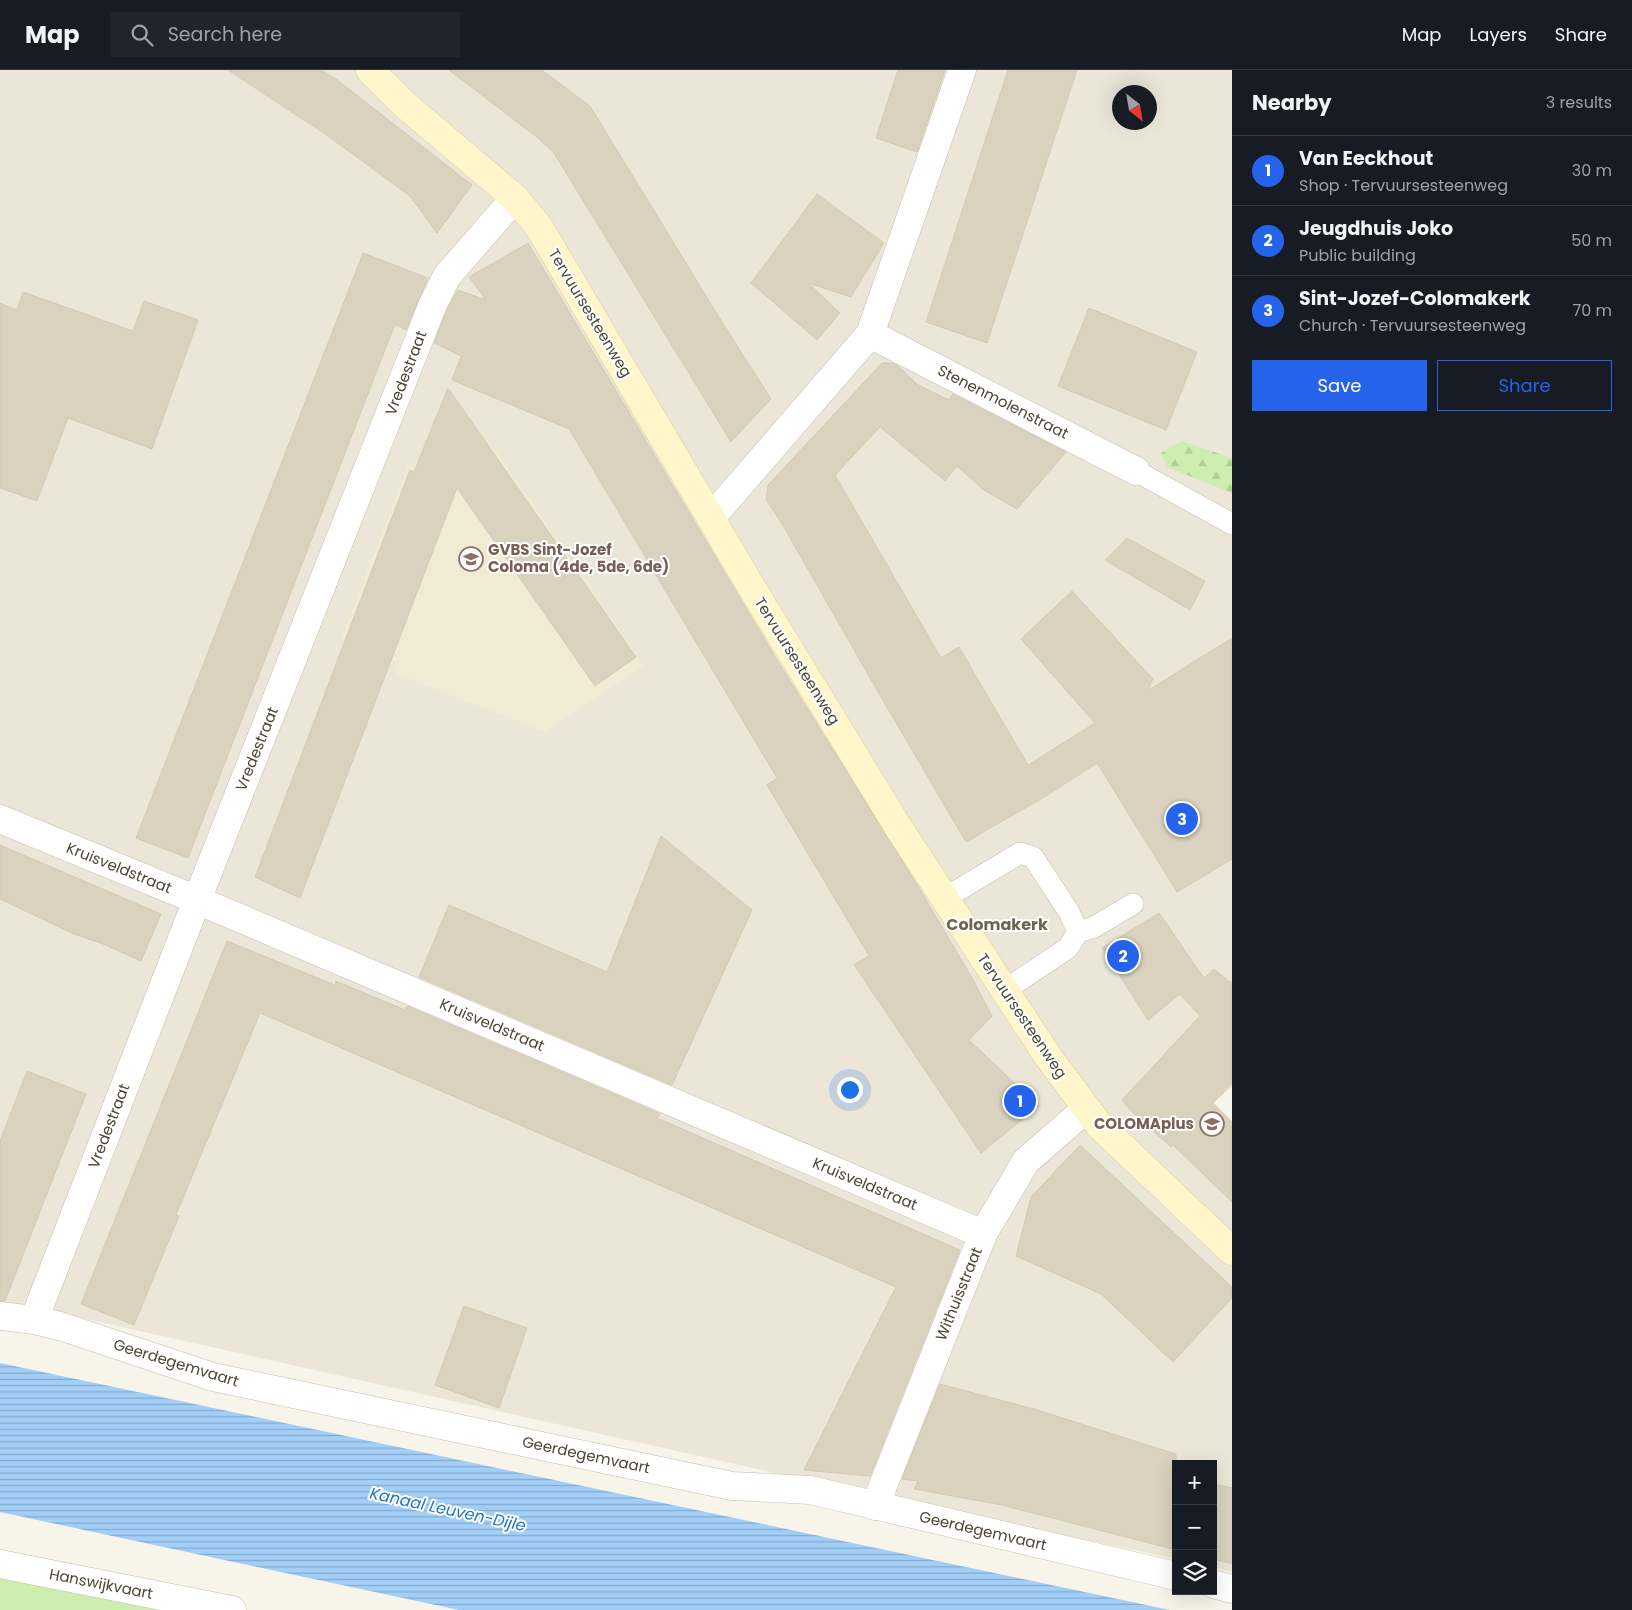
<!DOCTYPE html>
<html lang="en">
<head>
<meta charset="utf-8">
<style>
  body { margin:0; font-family:Poppins,sans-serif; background:#20242c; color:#f1f3f6 }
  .controls { position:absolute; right:15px; bottom:15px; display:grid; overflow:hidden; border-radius:0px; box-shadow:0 5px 20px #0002 }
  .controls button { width:45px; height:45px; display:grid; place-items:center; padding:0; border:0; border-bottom:1px solid #363941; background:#171b24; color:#f1f3f6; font:25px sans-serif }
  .compass { position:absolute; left:1112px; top:15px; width:45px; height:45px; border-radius:50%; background:#171b24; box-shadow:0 5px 20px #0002; rotate:149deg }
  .you { position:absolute; left:849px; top:1019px; width:18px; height:18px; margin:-12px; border:4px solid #fff; border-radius:50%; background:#1a73e8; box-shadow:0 0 0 8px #1a73e833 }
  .badge { display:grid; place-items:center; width:32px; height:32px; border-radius:50%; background:#2563eb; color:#fff; font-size:16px; font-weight:700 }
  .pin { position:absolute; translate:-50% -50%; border:2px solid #fff; box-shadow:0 1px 5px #0006 }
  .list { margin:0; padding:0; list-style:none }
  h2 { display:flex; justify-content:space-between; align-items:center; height:65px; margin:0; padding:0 20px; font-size:21px }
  h2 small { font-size:16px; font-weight:400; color:#9ea1a6 }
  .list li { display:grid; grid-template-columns:32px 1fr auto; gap:15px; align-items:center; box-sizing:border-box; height:70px; padding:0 20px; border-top:1px solid #363941 }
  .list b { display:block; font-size:19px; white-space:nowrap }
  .list p { margin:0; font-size:16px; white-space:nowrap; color:#9ea1a6 }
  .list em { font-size:16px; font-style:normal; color:#9ea1a6 }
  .actions { display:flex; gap:10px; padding:15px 20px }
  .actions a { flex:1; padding:11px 0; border:1px solid #2563eb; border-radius:0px; text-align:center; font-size:18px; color:#2563eb }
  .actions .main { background:#2563eb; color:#fff }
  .icon { flex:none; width:28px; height:28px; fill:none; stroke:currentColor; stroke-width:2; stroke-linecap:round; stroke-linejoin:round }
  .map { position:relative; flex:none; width:1232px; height:1540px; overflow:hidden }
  header { display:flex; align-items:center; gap:30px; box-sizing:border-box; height:70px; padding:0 25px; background:#171b24; border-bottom:1px solid #363941 }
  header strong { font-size:24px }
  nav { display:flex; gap:28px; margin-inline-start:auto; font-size:18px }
  .search { width:350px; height:45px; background:#20242c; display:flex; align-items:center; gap:12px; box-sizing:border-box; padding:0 18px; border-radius:0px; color:#9ea1a6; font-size:19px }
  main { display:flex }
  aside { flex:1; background:#171b24 }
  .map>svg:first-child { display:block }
</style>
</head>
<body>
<header>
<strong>Map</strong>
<div class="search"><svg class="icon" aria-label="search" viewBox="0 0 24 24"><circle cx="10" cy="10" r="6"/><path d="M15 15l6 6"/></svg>Search here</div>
<nav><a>Map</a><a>Layers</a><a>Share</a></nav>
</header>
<main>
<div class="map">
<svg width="1232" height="1540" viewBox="0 0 1232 1540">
  <defs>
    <pattern id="forest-firs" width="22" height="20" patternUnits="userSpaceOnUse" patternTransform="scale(1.25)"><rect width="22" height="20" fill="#ceeeb0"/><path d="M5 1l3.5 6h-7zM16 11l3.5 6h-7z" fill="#b3cd98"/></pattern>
    <pattern id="water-rules" width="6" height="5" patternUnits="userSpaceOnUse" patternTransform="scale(1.25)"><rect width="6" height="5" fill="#a2cff8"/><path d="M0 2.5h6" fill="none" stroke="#86aaca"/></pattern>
  </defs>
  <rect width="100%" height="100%" fill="#f7f4ea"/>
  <path fill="#ebe6d8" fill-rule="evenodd" d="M0,0H1232V1017L1213,1033L1232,1132V1502L1213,1497V1394H1176V1489L802,1409L64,1244L0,1235ZM1120,22H1150V52H1120Z"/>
  <path fill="#f1ebd3" d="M494,378L644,596L545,662L394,603L399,592L342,567L408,396L444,411Z"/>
  <path fill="#ceeeb0" d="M0,1506L222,1540H0Z"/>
  <path fill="url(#forest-firs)" d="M1182,371L1232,388V423L1167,397L1161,383Z"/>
  <path fill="url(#water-rules)" d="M0,1293L1170,1540H459L0,1442Z"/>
  <g fill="#dad1be" stroke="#d5cab1">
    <path d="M228,0H321L336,9L472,115L437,163L410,126L328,66Z"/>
    <path d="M449,0H542L590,36L722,252L771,329L731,372L554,83L538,68Z"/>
    <path d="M898,0H945L917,82L876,68Z"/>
    <path d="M1008,0H1077L987,273L926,252Z"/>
    <path d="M817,124L884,173L851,227L808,213L840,243L817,270L751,213Z"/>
    <path d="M528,173L778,592L913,808L972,908L992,946L969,970L1039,1036L981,1083L854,895L869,886L767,715L777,708L569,359L452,310L461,286L434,273L447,240L458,220L486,230L469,207Z"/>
    <path d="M363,183L428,208L406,260L395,254L188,788L136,768Z"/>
    <path d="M23,222L133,261L144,231L198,250L152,379L68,348L37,431L0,418V233L17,240Z"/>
    <path d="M1089,238L1197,282L1166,360L1058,316Z"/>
    <path d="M882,293H892L897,295L918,315L949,330L953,324L1066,382L1017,439L984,420L957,396L945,411L880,357L835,405L941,588L959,577L1028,695L1095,653L1021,569L1072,521L1153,609L1147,621L1232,568V789L1177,822L1097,693L1046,726L966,772L885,634L781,452L766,430L768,415Z"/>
    <path d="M448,318L636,587L595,616L457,418L300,828L255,807L410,400L414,402Z"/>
    <path d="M1127,468L1205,511L1190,540L1105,490Z"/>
    <path d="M661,766L752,840L672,1015L419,907L449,835L607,902Z"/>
    <path d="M0,775L161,844L141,891L103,874L74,864L0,829Z"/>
    <path d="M1159,843L1204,908L1214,899L1231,913L1232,911V1013L1213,1033L1232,1052V1132L1173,1075L1171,1077L1133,1043L1122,1030L1200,946L1180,924L1148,950L1102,878Z"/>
    <path d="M227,871L335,915L336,911L405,940L407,936L660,1044L657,1048L960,1180L870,1406L804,1400L896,1217L260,943L176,1145L179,1146L134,1255L81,1234Z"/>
    <path d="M27,1001L86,1024L5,1231H0V1071Z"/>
    <path d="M1080,1075L1232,1217V1228L1173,1292L1101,1224L1016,1186L1031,1127Z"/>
    <path d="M464,1236L527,1258L499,1338L435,1315Z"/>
    <path d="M940,1314L1034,1339L1176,1384V1480L1002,1435L914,1419L918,1411L902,1409Z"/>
    <path d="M1213,1414L1232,1418V1494L1213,1489Z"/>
  </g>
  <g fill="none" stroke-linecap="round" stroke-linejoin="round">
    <g stroke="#c3bdac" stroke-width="22">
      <g id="lane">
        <path d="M1136,401L1232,454"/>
        <path d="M945,828L1020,783L1033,787L1069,842L1078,862L1068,878L1005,920"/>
        <path d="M1078,862L1094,857L1133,834"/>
      </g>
    </g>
    <g stroke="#c3bdac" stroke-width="29">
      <g id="street">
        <path d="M870,264L1136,401"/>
        <path d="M711,448L870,264L962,0"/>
        <path d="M0,749L197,830L983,1164"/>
        <path d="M0,1246L34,1250L60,1256L213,1307L732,1416L810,1420L1176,1506"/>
        <path d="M34,1250L197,830L433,234L447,206L515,128"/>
        <path d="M875,1436L983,1164L1026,1091L1086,1039"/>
        <path d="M0,1494L232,1540"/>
        <path d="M1213,1514L1232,1519"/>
      </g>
    </g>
    <g stroke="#dbcd96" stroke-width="29">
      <path id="secondary" d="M370,0L404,34L515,128L539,157L752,518L900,760L1049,988L1099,1055L1232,1181"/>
    </g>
    <use href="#lane" stroke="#fff" stroke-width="21"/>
    <use href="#street" stroke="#fff" stroke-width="28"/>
    <use href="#secondary" stroke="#fff6cc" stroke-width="28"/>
  </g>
  <defs>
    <g id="school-ring" transform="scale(1.25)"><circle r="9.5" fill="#fff" stroke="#8d6e63" stroke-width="1.5"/><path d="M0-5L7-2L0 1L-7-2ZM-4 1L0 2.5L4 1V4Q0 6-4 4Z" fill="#8d6e63"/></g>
  </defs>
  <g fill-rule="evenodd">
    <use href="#school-ring" x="471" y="489"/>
    <use href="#school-ring" x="1212" y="1054"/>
  </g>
  <g text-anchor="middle" stroke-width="4" stroke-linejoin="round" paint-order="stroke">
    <g font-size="15" fill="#4c4537" stroke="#fff">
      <text transform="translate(590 243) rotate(59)" y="5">Tervuursesteenweg</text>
      <text transform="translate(406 303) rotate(-69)" y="5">Vredestraat</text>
      <text transform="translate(1003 332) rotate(27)" y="5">Stenenmolenstraat</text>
      <text transform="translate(797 591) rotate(58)" y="5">Tervuursesteenweg</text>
      <text transform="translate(257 679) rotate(-68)" y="5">Vredestraat</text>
      <text transform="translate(119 798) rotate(22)" y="5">Kruisveldstraat</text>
      <text transform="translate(1022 946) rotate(56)" y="5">Tervuursesteenweg</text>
      <text transform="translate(492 955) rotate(23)" y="5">Kruisveldstraat</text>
      <text transform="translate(109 1056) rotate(-69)" y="5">Vredestraat</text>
      <text transform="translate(865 1114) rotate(23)" y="5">Kruisveldstraat</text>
      <text transform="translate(959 1224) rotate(-68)" y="5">Withuisstraat</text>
      <text transform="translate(176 1293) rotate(17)" y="5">Geerdegemvaart</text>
      <text transform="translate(586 1385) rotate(12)" y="5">Geerdegemvaart</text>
      <text transform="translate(983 1461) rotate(13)" y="5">Geerdegemvaart</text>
      <text transform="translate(101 1514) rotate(11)" y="5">Hanswijkvaart</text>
    </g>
    <g font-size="15" font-weight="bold" fill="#785e54" stroke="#fff" text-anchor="start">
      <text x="488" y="485">GVBS Sint-Jozef<tspan x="488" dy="17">Coloma (4de, 5de, 6de)</tspan></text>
      <text x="1194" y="1059" text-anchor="end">COLOMAplus</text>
    </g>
    <g font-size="16" font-weight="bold" fill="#70644d" stroke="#fff">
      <text x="997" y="860">Colomakerk</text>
    </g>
    <g font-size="16" font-style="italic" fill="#2375c5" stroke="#fff">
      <text transform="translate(448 1439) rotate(12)" y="6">Kanaal Leuven-Dijle</text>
    </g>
  </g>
</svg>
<div class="controls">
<button>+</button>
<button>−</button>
<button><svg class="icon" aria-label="layers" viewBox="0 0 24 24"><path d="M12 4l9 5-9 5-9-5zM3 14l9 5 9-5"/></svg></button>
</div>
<svg class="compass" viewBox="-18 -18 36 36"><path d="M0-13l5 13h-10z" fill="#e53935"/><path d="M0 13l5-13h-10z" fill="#9ea1a6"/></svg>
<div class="you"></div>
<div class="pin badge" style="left:1020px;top:1031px">1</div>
<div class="pin badge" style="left:1123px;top:886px">2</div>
<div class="pin badge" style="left:1182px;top:749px">3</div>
</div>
<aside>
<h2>Nearby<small>3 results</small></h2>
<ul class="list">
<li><span class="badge">1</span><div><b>Van Eeckhout</b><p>Shop · Tervuursesteenweg</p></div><em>30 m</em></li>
<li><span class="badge">2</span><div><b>Jeugdhuis Joko</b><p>Public building</p></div><em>50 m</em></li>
<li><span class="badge">3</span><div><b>Sint-Jozef-Colomakerk</b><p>Church · Tervuursesteenweg</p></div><em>70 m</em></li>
</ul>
<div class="actions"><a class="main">Save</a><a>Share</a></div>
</aside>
</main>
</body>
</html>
